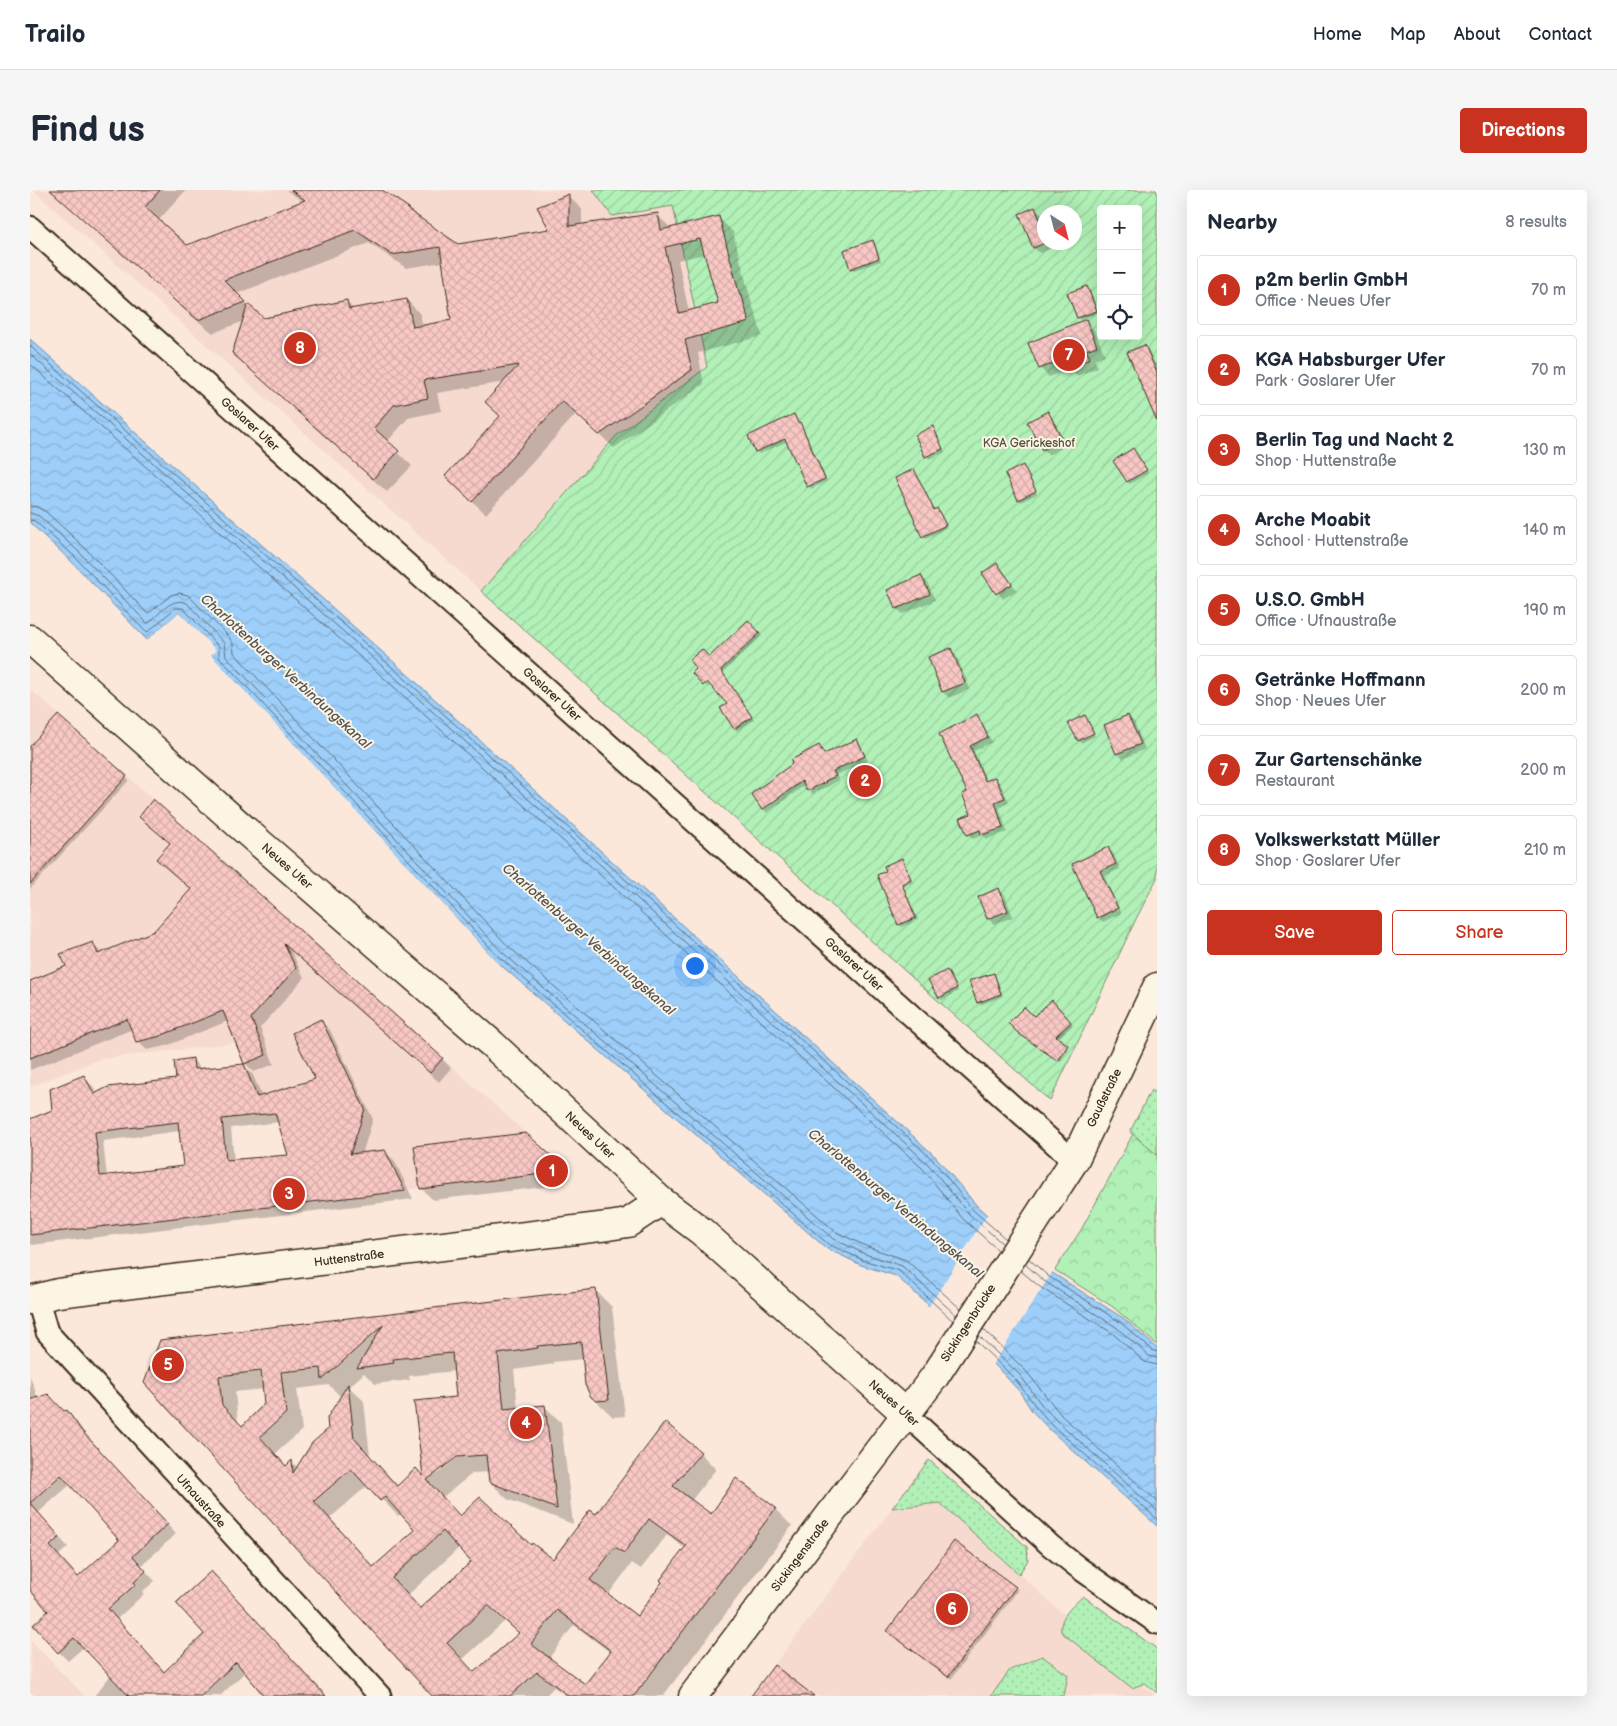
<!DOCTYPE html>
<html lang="en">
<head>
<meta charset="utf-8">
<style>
  body { margin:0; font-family:"Balsamiq Sans",sans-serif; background:#f6f6f7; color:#1f2937 }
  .controls { position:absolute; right:15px; top:15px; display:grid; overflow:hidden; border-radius:5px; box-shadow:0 5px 20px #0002 }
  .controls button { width:45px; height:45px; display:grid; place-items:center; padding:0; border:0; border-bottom:1px solid #e0e1e3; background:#fff; color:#1f2937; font:25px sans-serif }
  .compass { position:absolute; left:1007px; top:15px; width:45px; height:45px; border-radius:50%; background:#fff; box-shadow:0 5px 20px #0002; rotate:144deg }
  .you { position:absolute; left:664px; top:775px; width:18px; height:18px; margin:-12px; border:4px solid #fff; border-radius:50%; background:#1a73e8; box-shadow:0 0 0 8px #1a73e833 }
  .badge { display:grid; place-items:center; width:32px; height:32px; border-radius:50%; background:#c8321e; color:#fff; font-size:16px; font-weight:700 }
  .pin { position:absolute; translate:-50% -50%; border:2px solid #fff; box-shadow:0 1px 5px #0006 }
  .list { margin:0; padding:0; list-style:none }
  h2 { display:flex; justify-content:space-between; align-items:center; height:65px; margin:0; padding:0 20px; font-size:21px }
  h2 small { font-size:16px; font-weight:400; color:#747a83 }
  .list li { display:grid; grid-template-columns:32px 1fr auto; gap:15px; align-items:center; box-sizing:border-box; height:70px; margin:0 10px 10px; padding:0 10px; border:1px solid #e0e1e3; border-radius:5px }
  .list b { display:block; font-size:19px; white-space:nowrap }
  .list p { margin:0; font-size:16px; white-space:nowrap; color:#747a83 }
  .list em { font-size:16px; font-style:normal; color:#747a83 }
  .actions { display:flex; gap:10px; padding:15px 20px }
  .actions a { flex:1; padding:11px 0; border:1px solid #c8321e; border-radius:5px; text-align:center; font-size:18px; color:#c8321e }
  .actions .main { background:#c8321e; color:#fff }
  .icon { flex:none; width:28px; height:28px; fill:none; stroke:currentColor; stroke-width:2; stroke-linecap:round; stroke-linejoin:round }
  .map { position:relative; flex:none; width:1127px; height:1506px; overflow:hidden; border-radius:5px }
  header { display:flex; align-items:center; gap:30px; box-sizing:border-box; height:70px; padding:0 25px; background:#fff; border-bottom:1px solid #e0e1e3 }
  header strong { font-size:24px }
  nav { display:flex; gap:28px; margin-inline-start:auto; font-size:18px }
  .intro { display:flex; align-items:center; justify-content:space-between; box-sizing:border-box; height:120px; padding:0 30px }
  h1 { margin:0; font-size:35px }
  .button { padding:12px 22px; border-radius:5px; background:#c8321e; color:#fff; font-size:18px; font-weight:700 }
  main { display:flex; gap:30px; padding:0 30px }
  aside { flex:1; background:#fff; border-radius:5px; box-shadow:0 5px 20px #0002 }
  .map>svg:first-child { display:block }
</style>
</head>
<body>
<header>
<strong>Trailo</strong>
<nav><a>Home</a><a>Map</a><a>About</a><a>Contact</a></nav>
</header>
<div class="intro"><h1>Find us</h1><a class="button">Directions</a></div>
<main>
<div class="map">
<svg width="1127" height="1506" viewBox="0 0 1127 1506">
  <defs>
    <pattern id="grass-dots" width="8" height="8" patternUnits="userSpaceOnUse" patternTransform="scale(1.25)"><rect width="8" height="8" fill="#b1f0b7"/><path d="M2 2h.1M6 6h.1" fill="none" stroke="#99ce9d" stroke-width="1.8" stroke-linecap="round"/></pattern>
    <pattern id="park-crowns" width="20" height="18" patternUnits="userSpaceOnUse" patternTransform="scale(1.25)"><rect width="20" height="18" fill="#b1f0b7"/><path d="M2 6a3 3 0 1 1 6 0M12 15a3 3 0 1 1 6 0" fill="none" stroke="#99ce9d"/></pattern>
    <pattern id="garden-furrows" width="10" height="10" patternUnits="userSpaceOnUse" patternTransform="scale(1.25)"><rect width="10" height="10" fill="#b1f0b7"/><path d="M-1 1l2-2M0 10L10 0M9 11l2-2" fill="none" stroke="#99ce9d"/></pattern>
    <pattern id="water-waves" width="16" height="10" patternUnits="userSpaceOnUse" patternTransform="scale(1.25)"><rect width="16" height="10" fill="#9dcffa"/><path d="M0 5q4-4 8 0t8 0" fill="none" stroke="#88b2d6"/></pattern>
    <pattern id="building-cross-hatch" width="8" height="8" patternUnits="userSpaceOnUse" patternTransform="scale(1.25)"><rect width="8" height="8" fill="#f9c8c5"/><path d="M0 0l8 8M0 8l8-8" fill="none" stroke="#d6aca9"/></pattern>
  </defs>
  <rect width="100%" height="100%" fill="#fbe8db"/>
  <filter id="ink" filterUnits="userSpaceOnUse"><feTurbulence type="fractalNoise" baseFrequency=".02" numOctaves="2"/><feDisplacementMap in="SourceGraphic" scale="10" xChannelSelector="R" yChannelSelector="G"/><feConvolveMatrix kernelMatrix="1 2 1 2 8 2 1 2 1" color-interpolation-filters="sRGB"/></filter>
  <g filter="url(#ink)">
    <g fill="#f6dad0">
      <path d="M3,0H563L582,26L643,16L677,177L587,245L451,401Z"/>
      <path d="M0,499L525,969L521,983L308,1008L296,904L233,922L205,853L70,869L0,897Z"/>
      <path d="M910,1313L1125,1506H721L862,1318Z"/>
      <path d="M1,1451L55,1506H0Z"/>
    </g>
    <g fill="url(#grass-dots)" stroke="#768d6a">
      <path d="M1121,900L1127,904V965L1100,942Z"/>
      <path d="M899,1270L997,1357L998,1370L989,1384L910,1313L862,1318Z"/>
      <path d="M1053,1406L1127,1459V1503L1115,1493L1102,1498L1031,1442C1029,1426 1043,1416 1053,1406Z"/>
      <path d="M1012,1466L1038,1485L1034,1506H961L980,1480Z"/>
    </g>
    <path fill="url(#park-crowns)" stroke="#768d6a" d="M1103,944L1127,965V1155L1083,1117L1025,1080L1051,1040Z"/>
    <path fill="url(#garden-furrows)" stroke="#768d6a" fill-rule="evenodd" d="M563,0H1127V688L1105,731L1020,911L451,401L587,245L677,177L643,16L582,26ZM1071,19H1108V146H1071ZM1014,22H1044V52H1014Z"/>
    <path fill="url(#water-waves)" stroke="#768da2" d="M0,149L376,483L906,967L947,1016L1021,1082L1093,1128L1127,1158V1336L1019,1239L1002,1221L990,1202L964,1174L866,1086L831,1075L796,1058L465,770L180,465L185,460L149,422L117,450L40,370L0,333Z"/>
    <g fill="#fbe8db">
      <path d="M149,422L186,460L181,465L481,787L463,771L178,467V464L182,460L149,425L119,452L117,450Z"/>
      <path d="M958,1023L1023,1081L962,1176L898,1118Z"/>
    </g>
    <g fill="#0003" fill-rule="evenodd">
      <path d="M21,0H156L128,31L157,57L274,12L256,0H350L427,55L521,40L538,6L552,19V35L627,25L642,39L689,28L703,42L723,118L725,121L732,146L668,163L674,194L584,258L547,223L456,324L430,300L471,226L475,192L407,203L411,221L378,228L357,252L382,276L357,302L217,176L214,131L183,143L159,124ZM339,53L376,78L414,72L423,131L393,137L390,124L377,110L324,120L316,111L233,130L206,104ZM675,64L689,113L659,122L648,70Z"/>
      <path d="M1005,19L1011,24L1014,34V52H1022L1024,57L1010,63L1004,58L991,25Z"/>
      <path d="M842,52L845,54L851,71L824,80L821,78Z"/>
      <path d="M1057,97L1059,99L1068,123L1050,130L1048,128Z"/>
      <path d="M1056,131L1064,140L1075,165L1064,169L1068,177L1047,186L1040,178L1019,187L1010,178Z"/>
      <path d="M1115,156L1119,161L1125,174L1127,173V213Z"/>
      <path d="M1018,223L1023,229L1037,255L1018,265L1013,259Z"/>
      <path d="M764,225L772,236L797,291L781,299L758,251L729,264L726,261Z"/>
      <path d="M903,238L915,262L899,269L887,245Z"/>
      <path d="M1105,262L1118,283L1100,294L1098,292Z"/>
      <path d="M993,277L1007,304L991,312L989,309Z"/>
      <path d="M884,280L905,321L909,322L917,337L896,349L885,332Z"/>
      <path d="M967,374L987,400L973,409L954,384Z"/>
      <path d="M891,386L897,392L905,410L873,424L867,419L859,401Z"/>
      <path d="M718,431L732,446L692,483L724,530L707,541L705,538L699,514L681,493L677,497L664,483Z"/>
      <path d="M920,459L926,465L940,499L919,508L913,502L899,468Z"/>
      <path d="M28,526L99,590L0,699V558Z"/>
      <path d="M947,526L951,531L962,552L944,561L957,592L965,588L970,593L979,612L969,617L977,642L957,649L953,645L943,649L938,644L943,625L939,602L911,544Z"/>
      <path d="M1098,526L1104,532L1115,559L1093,569L1087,563Z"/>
      <path d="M1057,529L1065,546L1051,553L1049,550Z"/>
      <path d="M826,550L830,554L838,571L806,585L809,590L799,596L782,604L775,595L737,623L722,604L789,556L796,565Z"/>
      <path d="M120,636L412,869L421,878L409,892L260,759L274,788L230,838L244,874L224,882L215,873L198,831L136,856L117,860L107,851L103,839L0,880V792L38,777L62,754L72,763L124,742L162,700L136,678L141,654Z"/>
      <path d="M1078,659L1083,663L1090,679L1074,686L1091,723L1073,732L1068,727L1044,674Z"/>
      <path d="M871,669L883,692L873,696L888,730L872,737L869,734L858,682Z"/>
      <path d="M969,700L975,705L983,727L964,734L958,729Z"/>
      <path d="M919,784L928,801L912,810L910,807Z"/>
      <path d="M963,784L966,787L973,806L950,815L948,812Z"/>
      <path d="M1022,812L1043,835L1027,849L1039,858L1030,872L992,846L1004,828Z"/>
      <path d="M290,831L300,840L343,929L332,964L354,961L364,970L383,1009L2,1055L0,1053V930L23,920L53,887L63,896L67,904L147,890L162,869L171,879L214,876L223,885L232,907L287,890ZM249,932L260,966L204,971L201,938ZM150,941L154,977L77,987L73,951Z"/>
      <path d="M524,970L536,982L532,995L403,1010L391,998Z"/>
      <path d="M565,1100L582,1117L595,1226L583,1227L562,1207L554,1169L523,1172L524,1174L484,1180L488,1219L514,1216L531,1232L543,1334L477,1309L460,1292L459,1282L443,1283L413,1307L430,1327L501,1357L524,1371L566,1326L670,1263L686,1279L661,1311L681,1325L707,1290L745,1319L762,1336L633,1506H536L524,1497L515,1506H403L131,1151ZM425,1181L428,1208L395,1288L368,1297L340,1266L334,1211L319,1197L334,1183L345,1194L380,1190L379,1186ZM299,1195L311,1207L300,1240L268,1278L262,1272L256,1277L245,1264L272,1240L267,1199ZM234,1199L236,1215L212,1237L208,1233L205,1202ZM431,1262L432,1264L407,1284V1281ZM338,1295L368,1326L372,1323L387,1340L344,1378L299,1329ZM637,1345L656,1359L607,1428L578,1405L602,1373L611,1379ZM430,1357L443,1372L391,1419L378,1405ZM475,1431L490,1444L445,1484L432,1470ZM544,1435L581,1463L556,1496L519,1468Z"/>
      <path d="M0,1186L8,1209L34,1223L36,1221L46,1231L60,1251L146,1344L111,1376L125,1391L112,1402L114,1404L87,1429L135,1483L175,1444L295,1506H234L235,1505L215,1482L190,1506H64L80,1486L54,1457L38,1471L29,1462L20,1421L0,1399ZM41,1294L91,1350L49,1388L28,1366L38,1357L8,1323Z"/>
      <path d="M985,1398L988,1400L921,1489L861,1444Z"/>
    </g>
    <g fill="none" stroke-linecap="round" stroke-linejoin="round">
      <g stroke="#626c76" stroke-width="1">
        <path d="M0,156L373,487L903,970L943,1020L976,1049"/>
        <path d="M0,164L369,491L898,974L939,1024L973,1054"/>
        <path d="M0,174L364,497L893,979L933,1029L968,1060"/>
        <path d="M0,316L7,317L15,321L53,356L117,423L120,422L141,405L149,403L158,405L199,447L203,454L204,463L478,756L806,1042L838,1057L876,1070L931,1119"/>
        <path d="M0,323L9,326L48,361L117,433H119C129,424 142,406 157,413L194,453L196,466L472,762L802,1048L835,1064L872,1076L926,1125"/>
        <path d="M0,330L5,331L44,366L116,442L119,441L145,418H153L189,457V467L468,766L798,1054L833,1070L869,1081L923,1131"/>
        <path d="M999,1069L1018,1086L1090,1132L1122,1160L1127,1162"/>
        <path d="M995,1074L1014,1091L1086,1137L1119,1166L1127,1168"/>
        <path d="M991,1081L1010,1097L1082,1143L1115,1172L1127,1175"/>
        <path d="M953,1139L996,1181L1032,1226L1127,1311"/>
        <path d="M949,1146L990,1185L1011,1214L1027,1231L1127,1321"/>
        <path d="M946,1151L986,1190L1007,1218L1022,1235L1127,1329"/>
      </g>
    </g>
    <g fill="url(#building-cross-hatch)" stroke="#3b2a1e" fill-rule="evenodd">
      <path d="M20,0H130L115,17L157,55L275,10L261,0H352L379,18L377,19L428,54L519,39L507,17L539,4V36L628,23L631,40L689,26L710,106H712L719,132L655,150L662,180L569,245L532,211L442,312L415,286L470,226L455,212L489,175L394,190L398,208L364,215L344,238L369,261L343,289L202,163L218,114L234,128L317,110L319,119L377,109L383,137L421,130L410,57L362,65L325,40L194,90L216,112L168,130L144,110ZM670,49L688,113L649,123L635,57Z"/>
      <path d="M1005,17L1014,40V52H1017L1003,58L989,24Z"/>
      <path d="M843,50L849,68L820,79L814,60Z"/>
      <path d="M1057,96L1067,121L1047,128L1037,103Z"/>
      <path d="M1056,129L1067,156L1056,160L1060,168L1037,178L1034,169L1009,179L998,153Z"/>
      <path d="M1115,155L1127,183V232L1097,162Z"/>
      <path d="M1018,221L1032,249L1012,260L997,232Z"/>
      <path d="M764,224L768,233L770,232L795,289L777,297L755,249L725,262L718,246Z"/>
      <path d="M903,236L913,259L895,267L885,245Z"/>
      <path d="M1103,258L1117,280L1097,292L1083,271Z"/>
      <path d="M993,275L1006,301L988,310L975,284Z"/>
      <path d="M884,279L904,320L907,318L916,335L892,347L884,331L885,330L865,288Z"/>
      <path d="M967,373L982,394L966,404L952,383Z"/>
      <path d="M891,385L900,404L866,419L857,400Z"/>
      <path d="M718,430L730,443L691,480L722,527L704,539L690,518L697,514L677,492L673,496L662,483L666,479L659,470L672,459L679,467Z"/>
      <path d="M921,458L935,493L912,502L898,467Z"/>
      <path d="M947,524L958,547L940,556L955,591L965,587L975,608L965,612L973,638L951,645L950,640L937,645L930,628L941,624L932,604L937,602L909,544Z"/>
      <path d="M28,525L97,586L0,694V556Z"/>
      <path d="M1055,525L1064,543L1048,551L1038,533Z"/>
      <path d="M1098,525L1111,554L1086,564L1074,535Z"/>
      <path d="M827,549L835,566L803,581L806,586L795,591L796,592L777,601L772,591L732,620L721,604L762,574L761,570L789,555L794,564Z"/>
      <path d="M123,609L413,868L400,883L254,754L266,778L221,828L236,865L214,874L193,821L127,847L106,852L97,829L0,868V791L36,776L30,764L63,752L68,764L124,741L161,699L126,669L140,653L109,627Z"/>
      <path d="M1078,657L1086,674L1070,681L1088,718L1067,728L1042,674Z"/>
      <path d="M872,668L881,689L872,694L886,728L868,735L847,685L856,681L854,676Z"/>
      <path d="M969,698L978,721L957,729L948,707Z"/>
      <path d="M917,780L927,798L909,808L898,790Z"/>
      <path d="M964,783L971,804L947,813L939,791Z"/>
      <path d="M1022,810L1041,832L1026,846L1038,855L1028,871L988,843L978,833L994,817L1004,826Z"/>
      <path d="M291,829L335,919L320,964L355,960L375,1001L0,1045V929L22,920L20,899L54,885L64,904L78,897L146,889L144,871L163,868L164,879L214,874L227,907L285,889L262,843ZM245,923L258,965L196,970L192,929ZM148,932L153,976L70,986L65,942Z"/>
      <path d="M496,943L525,969L521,983L390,999L384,956Z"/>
      <path d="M566,1099L579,1210L566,1211L561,1207L555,1195L551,1152L507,1156L508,1158L468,1164L474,1219L515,1215L527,1319L459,1292L456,1265L427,1267L397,1290L430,1326L450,1307L501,1355L502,1353L523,1369L560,1320L566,1324L635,1232L671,1262L643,1296L681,1324L706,1288L746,1318L604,1506H539L507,1482L480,1506H402L114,1193L130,1150ZM353,1135L327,1178L364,1173L363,1169L422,1163L426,1207L384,1211L393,1286L386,1278L367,1296L324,1248L318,1194L297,1228L298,1239L282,1253L263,1283L262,1270L256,1276L230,1247L256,1223L251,1182L291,1178L292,1190ZM231,1181L234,1214L212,1236L192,1215L189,1186ZM321,1279L350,1311L355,1307L385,1340L343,1377L284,1311ZM619,1329L656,1356L630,1390L632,1392L607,1426L560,1390L585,1357L594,1363ZM413,1341L441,1372L390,1418L362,1388ZM458,1415L489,1443L444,1482L417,1453ZM527,1420L581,1461L555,1494L501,1454Z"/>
      <path d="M18,1204L34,1221L37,1220L51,1240L138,1334L103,1366L116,1381L104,1392L106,1394L78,1419L134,1482L174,1444L146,1413L181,1381L296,1506H234L206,1472L171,1506H99L44,1448L28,1463L3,1435L18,1421L0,1400V1313L30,1347L20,1356L48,1387L89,1350L31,1285L0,1313V1210Z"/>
      <path d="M924,1351L986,1397L918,1487L857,1441Z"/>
      <path d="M744,1475L784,1506H721Z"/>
    </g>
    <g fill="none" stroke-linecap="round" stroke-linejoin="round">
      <g stroke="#3b2a1e" stroke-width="25">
        <g id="street">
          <path d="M0,37L1044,971"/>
          <path d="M7,1107L17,1142L350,1506"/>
          <path d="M876,1224L1021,1356L1049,1378L1127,1433"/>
        </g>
      </g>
      <g stroke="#3b2a1e" stroke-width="31">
        <g id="secondary">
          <path d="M0,449L224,648L462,854L631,1011L671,1041L876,1224"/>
          <path d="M0,1110L28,1103L578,1036L598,1033L631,1011"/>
          <path d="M663,1506L905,1186L1044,971L1127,797"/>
        </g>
      </g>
      <use href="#street" stroke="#fcf5e5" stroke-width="21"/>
      <use href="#secondary" stroke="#fcf5e5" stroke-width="28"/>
    </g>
  </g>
  <g text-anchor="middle" stroke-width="4" stroke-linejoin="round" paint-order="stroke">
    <g font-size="12" fill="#3b2a1e" stroke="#fcf5e5">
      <text transform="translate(220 234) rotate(42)" y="4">Goslarer Ufer</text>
      <text transform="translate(522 504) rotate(42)" y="4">Goslarer Ufer</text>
      <text transform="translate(257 676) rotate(41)" y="4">Neues Ufer</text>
      <text transform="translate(824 774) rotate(42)" y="4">Goslarer Ufer</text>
      <text transform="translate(1074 908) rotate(-64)" y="4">Gaußstraße</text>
      <text transform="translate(560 945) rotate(43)" y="4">Neues Ufer</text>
      <text transform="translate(319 1068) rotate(-7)" y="4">Huttenstraße</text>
      <text transform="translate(938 1133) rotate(-57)" y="4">Sickingenbrücke</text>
      <text transform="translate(864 1213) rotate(42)" y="4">Neues Ufer</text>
      <text transform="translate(171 1311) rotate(48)" y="4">Ufnaustraße</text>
      <text transform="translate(770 1365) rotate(-53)" y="4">Sickingenstraße</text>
    </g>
    <g font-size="12" fill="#53523d" stroke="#fcf5e5">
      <text x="999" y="257">KGA Gerickeshof</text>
    </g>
    <g font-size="14" font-style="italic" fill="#545355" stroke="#fcf5e5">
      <text transform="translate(256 481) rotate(42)" y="5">Charlottenburger Verbindungskanal</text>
      <text transform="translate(559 749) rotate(41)" y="5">Charlottenburger Verbindungskanal</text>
      <text transform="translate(866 1013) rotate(40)" y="5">Charlottenburger Verbindungskanal</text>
    </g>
  </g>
</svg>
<div class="controls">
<button>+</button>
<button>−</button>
<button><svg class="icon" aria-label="locate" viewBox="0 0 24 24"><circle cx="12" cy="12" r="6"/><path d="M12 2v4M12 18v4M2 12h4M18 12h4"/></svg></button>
</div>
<svg class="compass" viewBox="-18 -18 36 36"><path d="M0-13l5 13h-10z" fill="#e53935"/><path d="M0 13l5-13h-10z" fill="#747a83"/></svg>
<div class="you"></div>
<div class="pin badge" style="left:522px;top:981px">1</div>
<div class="pin badge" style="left:835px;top:591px">2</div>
<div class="pin badge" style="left:259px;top:1004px">3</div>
<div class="pin badge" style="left:496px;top:1233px">4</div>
<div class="pin badge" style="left:138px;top:1175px">5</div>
<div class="pin badge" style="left:922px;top:1419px">6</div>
<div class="pin badge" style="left:1039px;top:165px">7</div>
<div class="pin badge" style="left:270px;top:158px">8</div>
</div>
<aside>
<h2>Nearby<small>8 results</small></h2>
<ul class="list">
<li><span class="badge">1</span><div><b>p2m berlin GmbH</b><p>Office · Neues Ufer</p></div><em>70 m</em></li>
<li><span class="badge">2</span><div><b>KGA Habsburger Ufer</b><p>Park · Goslarer Ufer</p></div><em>70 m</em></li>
<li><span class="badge">3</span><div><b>Berlin Tag und Nacht 2</b><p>Shop · Huttenstraße</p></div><em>130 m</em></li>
<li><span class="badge">4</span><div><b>Arche Moabit</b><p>School · Huttenstraße</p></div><em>140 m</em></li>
<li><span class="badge">5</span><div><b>U.S.O. GmbH</b><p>Office · Ufnaustraße</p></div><em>190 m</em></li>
<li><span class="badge">6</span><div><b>Getränke Hoffmann</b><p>Shop · Neues Ufer</p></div><em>200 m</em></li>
<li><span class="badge">7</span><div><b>Zur Gartenschänke</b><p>Restaurant</p></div><em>200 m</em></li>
<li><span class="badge">8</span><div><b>Volkswerkstatt Müller</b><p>Shop · Goslarer Ufer</p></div><em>210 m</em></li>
</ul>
<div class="actions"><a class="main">Save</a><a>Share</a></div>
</aside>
</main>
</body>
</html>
